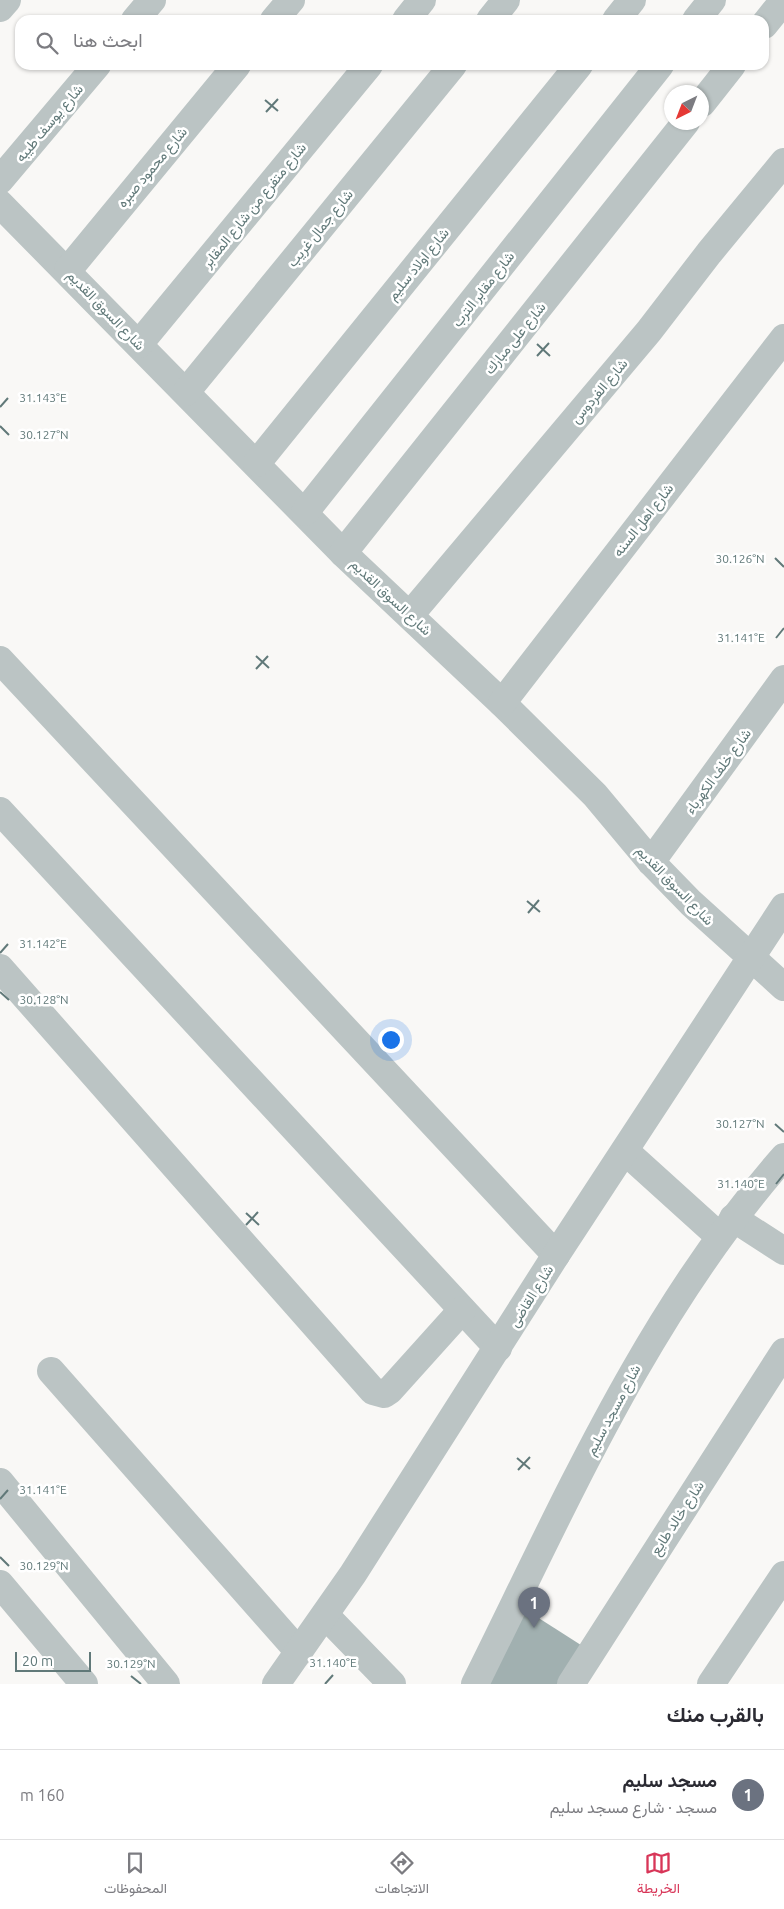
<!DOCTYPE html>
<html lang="ar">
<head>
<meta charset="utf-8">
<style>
  body { margin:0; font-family:Ubuntu,Vazirmatn,sans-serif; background:#f7f7f7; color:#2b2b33; direction:rtl }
  .compass { position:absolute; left:664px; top:85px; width:45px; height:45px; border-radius:50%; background:#fff; box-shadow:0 1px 4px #0004; rotate:222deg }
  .scale { position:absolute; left:15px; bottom:12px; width:76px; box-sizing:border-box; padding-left:5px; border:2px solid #617979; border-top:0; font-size:14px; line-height:18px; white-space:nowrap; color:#617979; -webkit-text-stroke:4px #fff; paint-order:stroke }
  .you { position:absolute; left:390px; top:1039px; width:18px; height:18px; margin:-12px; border:4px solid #fff; border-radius:50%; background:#1a73e8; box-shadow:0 0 0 8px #1a73e833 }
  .badge { display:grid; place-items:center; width:32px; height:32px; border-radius:50%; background:#d83658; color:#fff; font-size:16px; font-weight:700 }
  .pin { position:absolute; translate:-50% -41px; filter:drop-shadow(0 1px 2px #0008) }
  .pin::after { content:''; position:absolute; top:26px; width:18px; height:15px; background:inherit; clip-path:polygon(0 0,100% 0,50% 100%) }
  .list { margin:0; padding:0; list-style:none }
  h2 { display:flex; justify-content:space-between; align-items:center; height:65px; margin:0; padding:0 20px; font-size:21px }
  h2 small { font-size:16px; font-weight:400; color:#7c7c81 }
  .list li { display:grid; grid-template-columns:32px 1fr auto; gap:15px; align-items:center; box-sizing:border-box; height:90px; padding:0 20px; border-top:1px solid #e1e1e2 }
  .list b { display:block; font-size:19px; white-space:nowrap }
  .list p { margin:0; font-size:16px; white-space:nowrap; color:#7c7c81 }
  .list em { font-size:16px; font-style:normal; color:#7c7c81 }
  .icon { flex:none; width:28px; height:28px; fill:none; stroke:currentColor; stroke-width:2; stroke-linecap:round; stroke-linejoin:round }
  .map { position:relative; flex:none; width:784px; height:1684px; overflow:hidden; direction:ltr }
  .search { position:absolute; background:#fff; box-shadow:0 1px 4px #0004; left:15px; right:15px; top:15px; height:55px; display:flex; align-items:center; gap:12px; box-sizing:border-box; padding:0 18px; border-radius:15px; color:#7c7c81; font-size:19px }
  .sheet { height:155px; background:#fff }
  nav { display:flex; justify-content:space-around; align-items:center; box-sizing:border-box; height:70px; border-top:1px solid #e1e1e2; background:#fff; font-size:14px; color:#7c7c81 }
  nav a { display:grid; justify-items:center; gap:2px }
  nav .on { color:#d83658 }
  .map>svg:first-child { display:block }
</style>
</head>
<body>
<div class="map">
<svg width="784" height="1684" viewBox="0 0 784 1684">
  <rect width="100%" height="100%" fill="#f9f8f6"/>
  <path fill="#a1b0b0" d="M523,1608L584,1647L561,1684H486Z"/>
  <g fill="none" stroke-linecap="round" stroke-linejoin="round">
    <g stroke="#bbc4c4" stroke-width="28">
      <path d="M0,8L7,0"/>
      <path d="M135,20L152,0"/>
      <path d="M274,20L291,0"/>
      <path d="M406,20L422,0"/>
      <path d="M490,20L506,0"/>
      <path d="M616,20L632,0"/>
      <path d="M696,20L712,0"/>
      <path d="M764,25L784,0"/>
      <path d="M702,103L732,65"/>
      <path d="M0,180L97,65"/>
      <path d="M0,204L343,553L502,703L595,795L651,862L691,903L784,987"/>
      <path d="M68,270L237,65"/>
      <path d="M139,344L369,65"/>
      <path d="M186,392L453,65"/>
      <path d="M257,463L579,65"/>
      <path d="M305,512L660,65"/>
      <path d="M343,553L686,122"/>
      <path d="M410,615L649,331L709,253L784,162"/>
      <path d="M0,660L556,1255"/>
      <path d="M502,703L784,338"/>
      <path d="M0,811L498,1348"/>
      <path d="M651,862L784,679"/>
      <path d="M0,968L373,1391L384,1394L390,1390L462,1310"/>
      <path d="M625,1151L719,1236"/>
      <path d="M733,1218L784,1251"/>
      <path d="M51,1371L299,1652"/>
      <path d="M0,1482L166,1684"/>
      <path d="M0,1584L84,1684"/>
      <path d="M325,1615L392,1684"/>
      <path d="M276,1684L353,1574L556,1255L784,907"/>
      <path d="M475,1684C566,1501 648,1311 784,1157"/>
      <path d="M571,1684L784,1352"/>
      <path d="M711,1684L784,1575"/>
    </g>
  </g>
  <path fill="none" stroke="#617979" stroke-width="2" d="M265,100L278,111M266,112L278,99M537,344L550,356M537,356L549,343M0,407L8,398M0,426L9,435M775,558L784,567M776,638L784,628M256,656L269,668M256,669L268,656M527,901L540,912M528,913L539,900M0,953L8,944M0,992L9,1000M775,1124L784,1132M776,1184L784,1174M246,1213L259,1225M246,1225L258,1212M517,1458L530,1469M518,1470L530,1457M0,1499L8,1490M0,1557L9,1566M131,1676L141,1684M325,1684L333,1675"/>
  <g text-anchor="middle" stroke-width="5" stroke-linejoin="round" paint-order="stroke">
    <g font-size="14" fill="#617979" stroke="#fff">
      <text transform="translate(49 123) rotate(-50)" y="5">شارع يوسف طيبه</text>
      <text transform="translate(152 167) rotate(-50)" y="5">شارع محمود صبره</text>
      <text transform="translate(254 205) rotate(-51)" y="5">شارع متفرع من شارع المقابر</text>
      <text transform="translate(320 228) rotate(-51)" y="5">شارع جمال غريب</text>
      <text transform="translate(418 264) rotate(-51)" y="5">شارع اولاد سليم</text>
      <text transform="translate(483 289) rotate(-52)" y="5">شارع مقابر الترب</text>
      <text transform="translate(106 310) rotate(46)" y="5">شارع السوق القديم</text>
      <text transform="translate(515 338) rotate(-51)" y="5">شارع على مبارك</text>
      <text transform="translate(599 391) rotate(-50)" y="5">شارع الفردوس</text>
      <text transform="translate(643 520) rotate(-52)" y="5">شارع اهل السنه</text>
      <text transform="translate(391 597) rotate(43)" y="5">شارع السوق القديم</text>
      <text transform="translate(718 771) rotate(-54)" y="5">شارع خلف الكهرباء</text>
      <text transform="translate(675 885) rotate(46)" y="5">شارع السوق القديم</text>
      <text transform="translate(531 1296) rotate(-58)" y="5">شارع القاضى</text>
      <text transform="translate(613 1410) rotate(-62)" y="5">شارع مسجد سليم</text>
      <text transform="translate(677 1518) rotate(-57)" y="5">شارع خالد طايع</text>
    </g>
  </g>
  <g font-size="12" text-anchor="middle" fill="#617979" stroke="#fff" stroke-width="5" stroke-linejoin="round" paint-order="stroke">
    <text x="43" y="402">31.143°E</text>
    <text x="44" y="439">30.127°N</text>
    <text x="740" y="563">30.126°N</text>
    <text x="741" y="642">31.141°E</text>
    <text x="43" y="948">31.142°E</text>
    <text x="44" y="1004">30.128°N</text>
    <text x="740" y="1128">30.127°N</text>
    <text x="741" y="1188">31.140°E</text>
    <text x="43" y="1494">31.141°E</text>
    <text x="44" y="1570">30.129°N</text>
    <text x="333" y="1667">31.140°E</text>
    <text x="131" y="1668">30.129°N</text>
  </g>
</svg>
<svg class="compass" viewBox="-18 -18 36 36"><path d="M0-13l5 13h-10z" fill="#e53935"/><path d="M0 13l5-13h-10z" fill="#7c7c81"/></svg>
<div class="scale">20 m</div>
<div class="you"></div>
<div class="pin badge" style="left:534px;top:1628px;background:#6b7280">1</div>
<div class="search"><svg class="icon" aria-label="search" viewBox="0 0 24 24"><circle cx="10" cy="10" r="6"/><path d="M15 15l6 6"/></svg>ابحث هنا</div>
</div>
<section class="sheet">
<h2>بالقرب منك<small></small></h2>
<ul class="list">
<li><span class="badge" style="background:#6b7280">1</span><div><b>مسجد سليم</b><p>مسجد · شارع مسجد سليم</p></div><em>160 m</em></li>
</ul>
</section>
<nav>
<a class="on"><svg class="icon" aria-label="map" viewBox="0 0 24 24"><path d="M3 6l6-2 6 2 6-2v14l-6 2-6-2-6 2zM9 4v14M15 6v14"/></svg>الخريطة</a>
<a><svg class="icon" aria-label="directions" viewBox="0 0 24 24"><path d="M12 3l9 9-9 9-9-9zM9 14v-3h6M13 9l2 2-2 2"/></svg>الاتجاهات</a>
<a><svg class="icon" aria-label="saved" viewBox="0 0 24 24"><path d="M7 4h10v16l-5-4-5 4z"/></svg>المحفوظات</a>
</nav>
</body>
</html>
